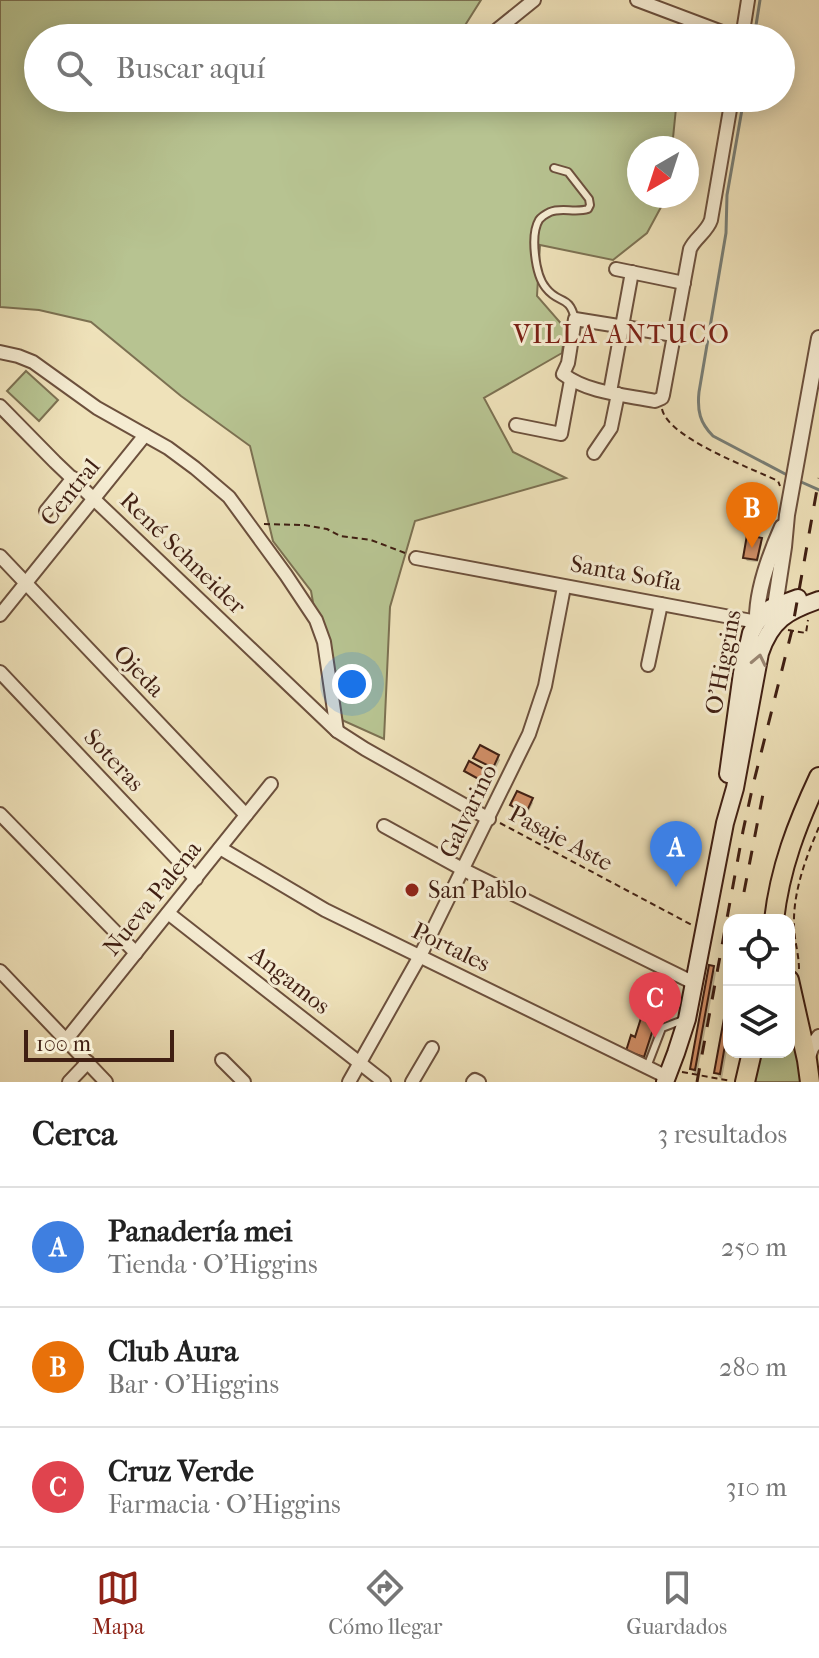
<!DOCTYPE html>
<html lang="es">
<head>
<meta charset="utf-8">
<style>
  body { margin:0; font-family:"IM FELL French Canon",serif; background:#f2f2f2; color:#222 }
  .controls { position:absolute; right:24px; bottom:24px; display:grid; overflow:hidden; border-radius:16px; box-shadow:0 4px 20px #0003 }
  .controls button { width:72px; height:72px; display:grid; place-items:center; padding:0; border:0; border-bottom:2px solid #e0e0e0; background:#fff; color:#222; font:40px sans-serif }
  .compass { position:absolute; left:627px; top:136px; width:72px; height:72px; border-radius:50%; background:#fff; box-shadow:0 4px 20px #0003; rotate:219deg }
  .scale { position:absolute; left:24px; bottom:20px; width:150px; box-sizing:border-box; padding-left:8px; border:4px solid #401f13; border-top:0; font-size:22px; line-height:28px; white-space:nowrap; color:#401f13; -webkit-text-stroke:6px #f5ecd2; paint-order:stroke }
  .you { position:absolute; left:352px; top:684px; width:28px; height:28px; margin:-20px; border:6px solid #fff; border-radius:50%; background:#1a73e8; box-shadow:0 0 0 12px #1a73e833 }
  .badge { display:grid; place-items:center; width:52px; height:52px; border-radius:50%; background:#8f2418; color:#fff; font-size:26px; font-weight:700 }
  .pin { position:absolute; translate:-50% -66px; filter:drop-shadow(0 2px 4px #0008) }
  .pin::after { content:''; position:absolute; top:42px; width:28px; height:24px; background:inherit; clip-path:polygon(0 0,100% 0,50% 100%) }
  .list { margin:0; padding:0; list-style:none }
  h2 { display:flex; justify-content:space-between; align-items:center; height:104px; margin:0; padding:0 32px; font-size:34px }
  h2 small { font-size:26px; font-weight:400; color:#767676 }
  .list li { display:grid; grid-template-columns:52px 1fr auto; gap:24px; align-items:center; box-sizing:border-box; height:120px; padding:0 32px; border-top:2px solid #e0e0e0 }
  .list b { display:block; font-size:30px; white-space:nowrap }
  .list p { margin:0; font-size:26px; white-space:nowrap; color:#767676 }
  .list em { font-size:26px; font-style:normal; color:#767676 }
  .icon { flex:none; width:44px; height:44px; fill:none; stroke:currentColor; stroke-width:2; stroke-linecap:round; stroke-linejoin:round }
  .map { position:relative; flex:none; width:819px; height:1082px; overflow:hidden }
  .search { position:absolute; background:#fff; box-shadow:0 4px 20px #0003; left:24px; right:24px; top:24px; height:88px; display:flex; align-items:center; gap:20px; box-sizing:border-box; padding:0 28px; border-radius:44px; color:#767676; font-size:30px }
  .sheet { height:464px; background:#fff }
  nav { display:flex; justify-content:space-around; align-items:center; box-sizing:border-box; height:112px; border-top:2px solid #e0e0e0; background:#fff; font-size:22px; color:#767676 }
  nav a { display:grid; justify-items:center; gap:4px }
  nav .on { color:#8f2418 }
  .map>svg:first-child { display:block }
</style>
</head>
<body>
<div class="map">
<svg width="819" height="1082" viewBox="0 0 819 1082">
  <rect width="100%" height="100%" fill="#efe2ba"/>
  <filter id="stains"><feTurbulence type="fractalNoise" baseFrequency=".0025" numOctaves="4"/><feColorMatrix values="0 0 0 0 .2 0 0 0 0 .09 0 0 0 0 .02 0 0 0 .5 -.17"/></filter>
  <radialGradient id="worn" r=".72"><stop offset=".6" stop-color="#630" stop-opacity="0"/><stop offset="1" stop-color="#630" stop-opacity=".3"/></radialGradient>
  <g fill="#b7c391" stroke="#7c7152" stroke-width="2">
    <path d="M0,0H481L457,38H38V98H677L672,148H639V196H667L647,233L613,260L540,245L537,296L565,328L562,353L484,398L513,452L566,478L415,521L390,607L384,739L333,716L311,591L273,541L250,446L181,396L91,322L39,310L0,307Z"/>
    <path d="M26,371L58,400L39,421L7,391Z"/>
    <path d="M789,1002L804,1082H753L759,1052H789Z"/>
  </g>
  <g fill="#0003">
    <path d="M760,540L762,543L758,562L747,561L745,558Z"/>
    <path d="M498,757L500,760L495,770L478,761L476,758Z"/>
    <path d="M531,800L533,803L527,815L514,808L513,805Z"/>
    <path d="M713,968L716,973L697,1075L695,1074L692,1069Z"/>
    <path d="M729,1003V1039L722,1079L720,1078L716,1073Z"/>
    <path d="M654,1024L657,1030L646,1062L628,1051L637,1039Z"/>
  </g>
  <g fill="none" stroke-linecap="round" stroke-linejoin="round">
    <g stroke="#777d75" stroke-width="3">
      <path d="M754,38L760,0"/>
      <path d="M744,98L727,195L726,233L699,392C697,411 700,423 713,436L789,476"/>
      <path d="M799,481L819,490"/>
    </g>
  </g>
  <g fill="#d18f67" stroke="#401f13" stroke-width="2">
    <path d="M747,535L762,538L757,560L743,558Z"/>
    <path d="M480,745L499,755L493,768L473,758Z"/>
    <path d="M469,761L489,772L484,782L464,771Z"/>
    <path d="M517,791L533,798L526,813L510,805Z"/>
    <path d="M709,965L714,966L695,1070L690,1069Z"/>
    <path d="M729,991V1022L720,1074L714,1073Z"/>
    <path d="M641,1018L655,1023L644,1057L626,1051L631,1035L635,1037Z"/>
  </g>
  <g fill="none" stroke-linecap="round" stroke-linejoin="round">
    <g stroke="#6c503d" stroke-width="10">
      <g id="service">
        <path d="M554,168L568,172L589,199L590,205L588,209C575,213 561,207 550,212C546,214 542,216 539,220C530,235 535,275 546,288C559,305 569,294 575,319"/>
        <path d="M647,1067L662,1028L683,1020"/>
      </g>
    </g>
    <g stroke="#6c503d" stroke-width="16">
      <g id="minor">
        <path d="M637,0L738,38"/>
        <path d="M487,38L534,0"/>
        <path d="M742,38L748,0"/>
        <path d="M616,269L684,283"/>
        <path d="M674,335L575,319L568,363L563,374C588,393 625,395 655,401L662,398L663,395L690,249C695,238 707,232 711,220L732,98"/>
        <path d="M0,352L18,356L33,362L97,408L168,448L195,468L229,497L286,575L316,620L324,642L337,731"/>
        <path d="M610,392L632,272"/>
        <path d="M0,406L55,462L337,731L365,749L489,819"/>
        <path d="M516,425L561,434L571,380"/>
        <path d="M594,453L611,428L618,394"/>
        <path d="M46,511L73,478"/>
        <path d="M0,556L246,815"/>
        <path d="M416,558L757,622"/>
        <path d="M0,615L145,435"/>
        <path d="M648,665L661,604"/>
        <path d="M0,672L196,879"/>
        <path d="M0,814L136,953"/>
        <path d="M384,826L464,870L694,983"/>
        <path d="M220,848L325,910L667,1077"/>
        <path d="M168,913L384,1082"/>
        <path d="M0,971L106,1082"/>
        <path d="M66,1040L271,784"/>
        <path d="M222,1060L244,1082"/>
        <path d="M69,1082L88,1062"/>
        <path d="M349,1082L420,956L529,734L545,686L564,587"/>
        <path d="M412,1082L432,1048"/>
        <path d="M473,1082L475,1080L479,1082"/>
      </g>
    </g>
    <g stroke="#6c503d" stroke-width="18">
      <g id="tertiary">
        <path d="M775,606L784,547L787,515L819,338"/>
        <path d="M757,622C756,593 770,554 782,527"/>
        <path d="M807,1060L811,1048L819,1037"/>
      </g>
    </g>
    <g stroke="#401f13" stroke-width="20">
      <g id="secondary">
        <path d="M728,774L742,673L751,633L757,622L771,608L798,598"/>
        <path d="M665,1082L676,1053L687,1019L725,823L735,788L760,653C771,620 787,611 819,600"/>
      </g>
    </g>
    <g stroke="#401f13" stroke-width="22">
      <g id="primary">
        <path d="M774,920C780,868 797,824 819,777"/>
        <path d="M789,980L807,1060L810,1082"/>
        <path d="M745,1082L752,1052"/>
      </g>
    </g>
    <g stroke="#401f13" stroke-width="2" stroke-dasharray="6 4" stroke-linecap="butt">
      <path d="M662,409C668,438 751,468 778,481L780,486"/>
      <path d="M264,524L304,525L327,529L340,536L371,540L405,553"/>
      <path d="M788,630L806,633L808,620"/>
      <path d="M500,823L692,925"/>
      <path d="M799,969C799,954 794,940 794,925C793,892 806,857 819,827"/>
      <path d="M682,1072L731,1081"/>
    </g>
    <use href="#service" stroke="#f5ecd2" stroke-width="6"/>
    <use href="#minor" stroke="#f5ecd2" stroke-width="12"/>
    <use href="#tertiary" stroke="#f5ecd2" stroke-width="14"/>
    <use href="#secondary" stroke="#f5ecd2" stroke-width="16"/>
    <use href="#primary" stroke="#efe2ba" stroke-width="18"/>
    <g stroke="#401f13" stroke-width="3" stroke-dasharray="14 14" stroke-linecap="butt">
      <path d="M744,892L763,794"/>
      <path d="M697,1082L743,831L753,785L792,630L819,478"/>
    </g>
  </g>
  <defs><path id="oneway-chevron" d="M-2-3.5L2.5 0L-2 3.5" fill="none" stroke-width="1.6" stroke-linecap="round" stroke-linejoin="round" transform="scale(2)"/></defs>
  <use stroke="#9a8672" href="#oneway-chevron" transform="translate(759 660) rotate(-78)"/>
  <circle fill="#8f2418" stroke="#f5ecd2" stroke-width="3" cx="412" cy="890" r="8"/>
  <g text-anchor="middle" stroke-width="6" stroke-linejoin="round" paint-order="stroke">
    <g font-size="24" fill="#401f13" stroke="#f5ecd2">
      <text transform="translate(70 492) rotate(-51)" y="8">Central</text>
      <text transform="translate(183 553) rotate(44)" y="8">René Schneider</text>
      <text transform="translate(626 573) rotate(10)" y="8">Santa Sofía</text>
      <text transform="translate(723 662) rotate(-79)" y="8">O'Higgins</text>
      <text transform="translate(139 671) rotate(46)" y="8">Ojeda</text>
      <text transform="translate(114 760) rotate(47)" y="8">Soteras</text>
      <text transform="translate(468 811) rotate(-64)" y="8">Galvarino</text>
      <text transform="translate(561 838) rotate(28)" y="8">Pasaje Aste</text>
      <text transform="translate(152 898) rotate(-51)" y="8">Nueva Palena</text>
      <text transform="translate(451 947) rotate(26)" y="8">Portales</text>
      <text transform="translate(290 980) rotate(38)" y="8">Angamos</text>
    </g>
    <g font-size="24" fill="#401f13" stroke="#f5ecd2" text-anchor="start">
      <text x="428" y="898">San Pablo</text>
    </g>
    <g font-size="26" letter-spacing="2" fill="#7a1f14" stroke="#f5ecd2">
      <text x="622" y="343">VILLA ANTUCO</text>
    </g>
  </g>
  <rect width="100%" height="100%" filter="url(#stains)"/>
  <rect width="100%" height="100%" fill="url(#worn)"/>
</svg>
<div class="controls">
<button><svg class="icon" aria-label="locate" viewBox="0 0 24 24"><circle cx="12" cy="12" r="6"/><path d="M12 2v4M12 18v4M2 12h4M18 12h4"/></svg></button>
<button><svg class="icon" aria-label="layers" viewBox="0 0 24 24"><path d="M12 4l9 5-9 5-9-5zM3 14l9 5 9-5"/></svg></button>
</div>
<svg class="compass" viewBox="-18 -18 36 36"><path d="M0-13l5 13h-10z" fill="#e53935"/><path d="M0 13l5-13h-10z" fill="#767676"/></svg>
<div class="scale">100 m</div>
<div class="you"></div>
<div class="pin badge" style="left:676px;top:887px;background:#3f7fe0">A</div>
<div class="pin badge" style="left:752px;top:548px;background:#e8710a">B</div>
<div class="pin badge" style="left:655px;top:1038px;background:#e0444e">C</div>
<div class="search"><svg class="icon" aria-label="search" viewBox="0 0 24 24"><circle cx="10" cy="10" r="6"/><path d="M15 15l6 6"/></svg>Buscar aquí</div>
</div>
<section class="sheet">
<h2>Cerca<small>3 resultados</small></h2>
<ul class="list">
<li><span class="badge" style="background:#3f7fe0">A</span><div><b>Panadería mei</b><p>Tienda · O'Higgins</p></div><em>250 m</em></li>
<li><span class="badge" style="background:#e8710a">B</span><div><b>Club Aura</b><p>Bar · O'Higgins</p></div><em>280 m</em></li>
<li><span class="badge" style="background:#e0444e">C</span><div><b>Cruz Verde</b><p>Farmacia · O'Higgins</p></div><em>310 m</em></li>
</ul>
</section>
<nav>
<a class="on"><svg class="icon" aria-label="map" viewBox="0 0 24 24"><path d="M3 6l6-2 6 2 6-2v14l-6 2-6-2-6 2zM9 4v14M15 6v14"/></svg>Mapa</a>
<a><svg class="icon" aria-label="directions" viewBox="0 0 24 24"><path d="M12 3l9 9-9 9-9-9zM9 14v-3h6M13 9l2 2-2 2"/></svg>Cómo llegar</a>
<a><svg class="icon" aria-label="saved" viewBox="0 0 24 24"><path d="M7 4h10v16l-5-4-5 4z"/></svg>Guardados</a>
</nav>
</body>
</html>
